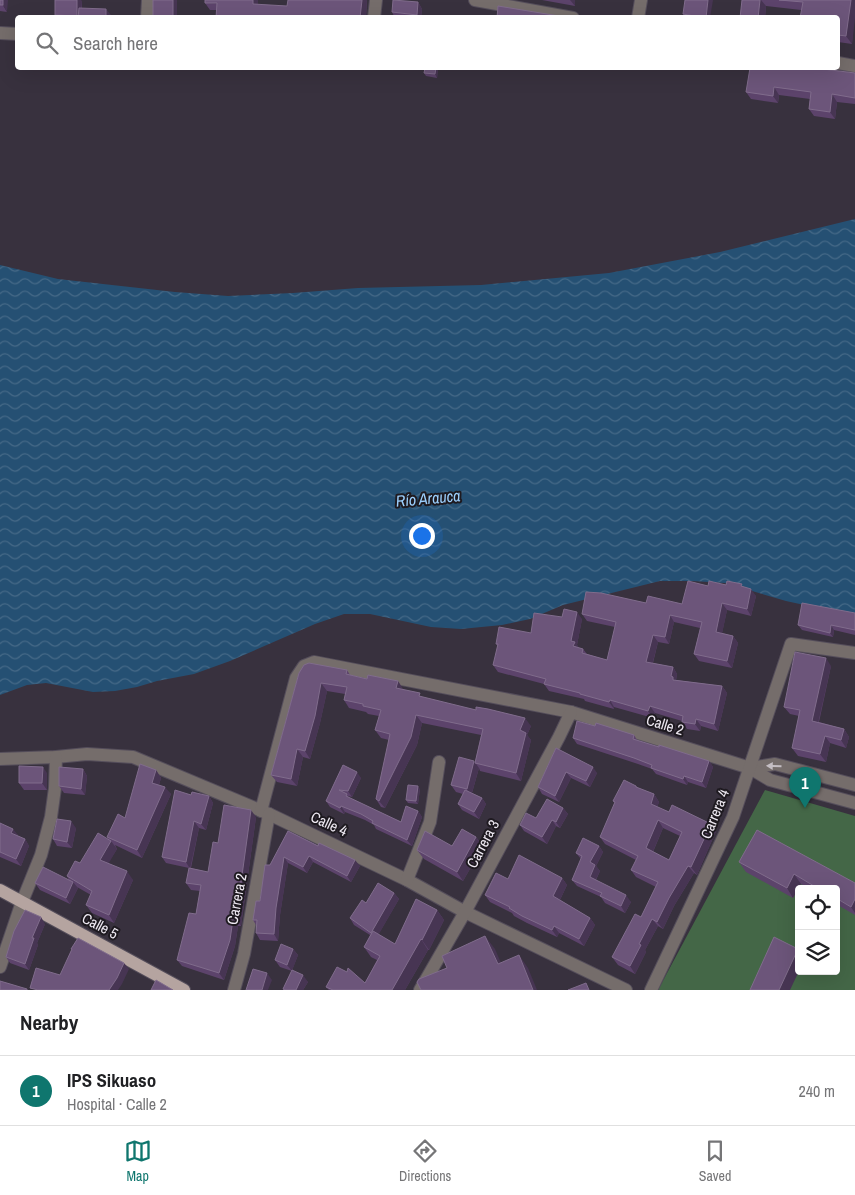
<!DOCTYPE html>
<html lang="en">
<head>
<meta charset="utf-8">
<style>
  body { margin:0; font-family:"Archivo Narrow",sans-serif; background:#f2f2f2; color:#202124 }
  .controls { position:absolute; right:15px; bottom:15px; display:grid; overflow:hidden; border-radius:5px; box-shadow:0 5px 20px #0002 }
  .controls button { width:45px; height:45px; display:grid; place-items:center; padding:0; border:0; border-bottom:1px solid #e0e0e0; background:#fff; color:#202124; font:25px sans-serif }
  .you { position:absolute; left:421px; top:535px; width:18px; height:18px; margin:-12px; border:4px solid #fff; border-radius:50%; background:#1a73e8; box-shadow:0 0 0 8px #1a73e833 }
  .badge { display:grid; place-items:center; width:32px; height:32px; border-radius:50%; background:#0f766e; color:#fff; font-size:16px; font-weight:700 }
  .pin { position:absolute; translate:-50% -41px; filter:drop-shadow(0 1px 2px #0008) }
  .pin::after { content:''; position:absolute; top:26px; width:18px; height:15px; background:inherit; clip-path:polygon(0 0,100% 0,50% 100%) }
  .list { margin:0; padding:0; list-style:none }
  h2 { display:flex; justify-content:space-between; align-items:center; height:65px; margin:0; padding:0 20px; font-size:21px }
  h2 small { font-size:16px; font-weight:400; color:#757577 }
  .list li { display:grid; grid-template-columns:32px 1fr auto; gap:15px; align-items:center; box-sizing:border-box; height:70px; padding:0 20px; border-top:1px solid #e0e0e0 }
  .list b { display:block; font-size:19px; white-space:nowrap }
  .list p { margin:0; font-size:16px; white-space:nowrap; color:#757577 }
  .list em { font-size:16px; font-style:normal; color:#757577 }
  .icon { flex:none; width:28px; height:28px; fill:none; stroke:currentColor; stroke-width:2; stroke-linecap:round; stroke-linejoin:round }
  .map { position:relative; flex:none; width:855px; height:990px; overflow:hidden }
  .search { position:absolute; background:#fff; box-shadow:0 5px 20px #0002; left:15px; right:15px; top:15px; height:55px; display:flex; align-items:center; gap:12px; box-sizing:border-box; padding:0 18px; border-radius:5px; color:#757577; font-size:19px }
  .sheet { height:135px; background:#fff }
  nav { display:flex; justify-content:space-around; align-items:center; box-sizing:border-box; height:70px; border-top:1px solid #e0e0e0; background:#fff; font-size:14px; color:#757577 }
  nav a { display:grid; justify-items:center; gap:2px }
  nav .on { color:#0f766e }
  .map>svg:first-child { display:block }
</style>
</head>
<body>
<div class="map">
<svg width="855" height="990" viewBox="0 0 855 990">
  <defs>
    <pattern id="water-waves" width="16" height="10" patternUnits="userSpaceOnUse" patternTransform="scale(1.25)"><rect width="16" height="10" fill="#255073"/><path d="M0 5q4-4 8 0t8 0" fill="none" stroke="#456987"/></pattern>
  </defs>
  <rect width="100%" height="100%" fill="#38313e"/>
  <path fill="#446747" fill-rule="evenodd" d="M765,790L855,816V990H658ZM799,889H836V971H799Z"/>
  <path fill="url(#water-waves)" d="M855,219V616L786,601L725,583L692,581H660L563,605L530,619L502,625L461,629L431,627L370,614H344L315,624L230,661L194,674L157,681L137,687L115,691L93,692L46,683L27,685L0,695V265L58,279L175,292L228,296L293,293L358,288L481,285L609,273L720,252Z"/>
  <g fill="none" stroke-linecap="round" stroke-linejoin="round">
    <g stroke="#554e5b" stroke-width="14">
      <g id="minor">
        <path d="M475,0L573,18"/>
        <path d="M147,18L148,0"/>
        <path d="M374,18L376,0"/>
        <path d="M638,18L641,0"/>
        <path d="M0,33L18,34"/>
        <path d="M838,63L855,66"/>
        <path d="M0,759L56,757L87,754L133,757L269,814L317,837L407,880L465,912L626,990"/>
        <path d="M750,768L775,764L855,785"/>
        <path d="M261,811L296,678L304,666L314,662L571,712L750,768L770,780L855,803"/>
        <path d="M407,880L430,822L439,762"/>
        <path d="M0,967L22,902L41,855L51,817L55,788L56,757"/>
        <path d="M234,990L244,954L269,814"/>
        <path d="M420,990L465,912L559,737L571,712"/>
        <path d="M651,990L733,817L791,644L855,653"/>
      </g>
    </g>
    <g stroke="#554e5b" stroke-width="14">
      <path id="major" d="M0,890L184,990"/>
    </g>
    <use href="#minor" stroke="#756d6b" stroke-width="12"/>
    <use href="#major" stroke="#b5a4a0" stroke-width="12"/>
  </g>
  <g fill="#5c436b" fill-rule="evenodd">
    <path d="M0,0L7,12L0,11Z"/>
    <path d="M367,0L366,18H216V10H210L205,3L287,6Z"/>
    <path d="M542,0H575V6Z"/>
    <path d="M742,0H855L852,44L838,42V18L801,10L766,6L765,18H740Z"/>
    <path d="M82,1V8L111,15V18H56L55,15Z"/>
    <path d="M418,2L422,9L421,18H395L392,12Z"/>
    <path d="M683,14L710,18H685Z"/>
    <path d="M438,68L437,78L426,76L424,73Z"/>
    <path d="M855,73V104L837,102L835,119L814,116L809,109L810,99L779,95L778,103L751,99L746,92Z"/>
    <path d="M726,585L744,587L756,596L751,616L727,610L722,633L733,636L738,643L732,668L699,661L694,654L700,628L674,622L669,644L658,642L653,663L673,667L677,674L676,680L722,686L727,693L718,731L701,726L700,731L687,729L682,722V721L655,713L653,718L614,707V709L585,701L584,699L549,691L544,684L498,672L493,665L498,646L496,644L531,633L562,617L582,619L577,645L579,648L583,649L587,654L607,660L615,627L587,621L582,614L646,603L682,604L708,586Z"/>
    <path d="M855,613V635L834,630L833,637L802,630L798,625Z"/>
    <path d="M831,666L819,722L844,729L849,737L846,748L830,743L826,762L798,756L792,748L799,716L790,714L784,707Z"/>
    <path d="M347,670L350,675L367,679L398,681L403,690L422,697L531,726L527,735L531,740L521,781L480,771L479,768L472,793L482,798L486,804L479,819L462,810L458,804L463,794L456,792L451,785L475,762L481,735L422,723L417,745L385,808L381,807L376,799L389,740L381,738L375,730L379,716L368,714L366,712L349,708L344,700L345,694L327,691L320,723L310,759L303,757L297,786L277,782L271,775L299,673Z"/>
    <path d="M634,735L637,740L659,747L709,761L713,767L706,788L688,782L687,785L656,774L652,769L638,764L577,744L573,738Z"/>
    <path d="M556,748L597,773L590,787L571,778L559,802L542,794L538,787Z"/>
    <path d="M343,765L361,778L352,797L348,796L349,798L401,822L418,811L422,817L412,846L376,829L374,825L365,820L345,812L344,814L330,807L326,801Z"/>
    <path d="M83,769L87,776L85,795L64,793L59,786Z"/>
    <path d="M156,770L161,778L159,785L171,794L142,858L115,845L117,849L108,863L133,880L114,923L92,913L86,905L91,895L77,887L78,888L70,904L40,890L35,883L69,880L67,876L80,863L108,839L107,837L125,818Z"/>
    <path d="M47,773V790H24L19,783Z"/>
    <path d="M636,786L638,788L654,794L659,802L657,807L716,831L697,875L694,873L674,906L663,929L658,926L645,950L646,952L635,974L618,965L612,957L641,917L656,887L636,877L631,870L636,860L605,844L600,837L615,803L613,801ZM663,828L680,836L669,860L653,852Z"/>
    <path d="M420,789L418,804L408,803L406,800Z"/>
    <path d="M191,795L209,796L213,803L206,830L199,828L191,868L208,872L218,843L256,817L241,926H238L235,946L224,980L182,966L177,960L196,914L200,891L191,890L186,883L189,868L166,863L162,857Z"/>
    <path d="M563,808L568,814L560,828L556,826L547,844L524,831L520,825Z"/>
    <path d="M0,823L18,835L17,836L25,839L29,846L21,866L0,857Z"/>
    <path d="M76,828L72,848L57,846L53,839Z"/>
    <path d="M288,831L360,866L351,882L313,862L307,873L288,863L280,915L278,941L260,940L256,933V925L253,920L260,901L270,865Z"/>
    <path d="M476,837L483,846L463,881L424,859L417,850L452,846Z"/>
    <path d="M599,846L603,852L596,866L600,871L596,880L631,902L625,913L605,903L601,897L577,886L572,880L581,859L576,853Z"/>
    <path d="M739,862L855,883V915L836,904V889H809L801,884L793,898L746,872Z"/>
    <path d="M562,878L567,885L560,900L590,918L595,925L584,946L559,933L557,937L527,923L514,916L512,913L490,902L485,895L508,879Z"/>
    <path d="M394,893L399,899L378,935L395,944L437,910L444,920L429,950H428L405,990H329L326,987L365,983L377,960L371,957L364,947L370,935L354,925L350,918L366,903Z"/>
    <path d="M45,924L37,943L38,945L29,970L10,963L6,957Z"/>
    <path d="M293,949L298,955L292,970L308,982L303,990H284L283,989L292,971L280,967L275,960Z"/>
  </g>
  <g fill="#473553">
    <path d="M3,0H8L7,12L3,5Z"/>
    <path d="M77,0H81L82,1L81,18H78L77,16Z"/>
    <rect x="173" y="0" width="4" height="18"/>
    <path d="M253,0H258V11L253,4Z"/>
    <path d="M362,0H367L366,18H360Z"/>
    <path d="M570,0H575V6Z"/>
    <path d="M708,0H713L710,18H706Z"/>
    <path d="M760,0H761L766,6L765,18H758Z"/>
    <path d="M851,0H855V19L852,44L846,36Z"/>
    <path d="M418,2L422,9L421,18H418L417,15Z"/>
    <path d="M106,9L111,15V18H106Z"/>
    <path d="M436,68H438L437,78L435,74Z"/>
    <path d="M774,87L779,95L778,103L773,96Z"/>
    <path d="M832,94L837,102L835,119L830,112Z"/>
    <path d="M751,589L756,596L751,616L747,609Z"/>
    <path d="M722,603L727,610L721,639L716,632Z"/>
    <path d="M577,612L582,619L577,645L580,649L573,646L571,641Z"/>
    <path d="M670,615L674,622L669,644L665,637Z"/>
    <path d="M831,625L834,630L833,637L830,633Z"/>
    <path d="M653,635L658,642L651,669L646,662Z"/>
    <path d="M733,636L738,643L732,668L727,661Z"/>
    <path d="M826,658L831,666L817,728L812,721Z"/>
    <path d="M673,667L677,674L676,681L677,687L671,676Z"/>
    <path d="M398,681L403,689L402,696L396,688Z"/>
    <path d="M321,683L327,691L320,723L310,759L305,751Z"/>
    <path d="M722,686L727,693L718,731L714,724Z"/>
    <path d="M610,700L614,707V709L609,702Z"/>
    <path d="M650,706L655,713L653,718L648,711Z"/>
    <path d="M416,715L422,723L417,745L385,808L379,801Z"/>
    <path d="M525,718L531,726L527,735L531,740L521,781L516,773L520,730Z"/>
    <path d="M696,719L701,726L700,731L695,724Z"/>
    <path d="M844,729L849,737L846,748L841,740Z"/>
    <path d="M825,736L830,743L826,762L820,754Z"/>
    <path d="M297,749L303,757L297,786L291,779Z"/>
    <path d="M474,761L479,768L471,796L467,789Z"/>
    <path d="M709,761L713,767L706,788L702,782Z"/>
    <path d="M43,767L47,773V790L42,783Z"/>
    <path d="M593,767L597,773L590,787L586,781Z"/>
    <path d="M83,769L87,776L85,795L81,789Z"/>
    <path d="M156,770L161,778L157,791L152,783Z"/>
    <path d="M357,772L361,778L352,797L348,791Z"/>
    <path d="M566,772L571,778L559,802L555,796Z"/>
    <path d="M684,776L688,782L687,785L683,779Z"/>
    <path d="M418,786L420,789L418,804L416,801Z"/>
    <path d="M165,787L171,794L142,858L137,850Z"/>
    <path d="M654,794L659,802L656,811L651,804Z"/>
    <path d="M209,796L213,803L206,830L201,824Z"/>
    <path d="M482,798L486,804L479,819L474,812Z"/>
    <path d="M341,806L345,812L344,814L340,808Z"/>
    <path d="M563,808L568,814L560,828L556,822Z"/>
    <path d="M251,810L256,817L241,926L236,919Z"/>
    <path d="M418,811L422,817L412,846L407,840Z"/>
    <path d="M552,820L556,826L547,844L542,837Z"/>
    <path d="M658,820L663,828L651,856L646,848Z"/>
    <path d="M71,821L76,828L72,848L67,842Z"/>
    <path d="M194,821L199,828L190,869L186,862Z"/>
    <path d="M711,824L716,831L697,875L691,867Z"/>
    <path d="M13,829L18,835L16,840L11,833Z"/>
    <path d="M476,837L483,846L463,881L457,872Z"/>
    <path d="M25,839L29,846L21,866L16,859Z"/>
    <path d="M111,841L117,849L106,868L100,860Z"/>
    <path d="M599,846L603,852L596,866L600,871L594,883L590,877V862Z"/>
    <path d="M309,856L313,862L307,873L303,867Z"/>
    <path d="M284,857L288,863L280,915L278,941L274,934L276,908Z"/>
    <path d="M355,860L360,866L351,882L347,876Z"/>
    <path d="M688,866L694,873L674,906L663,929L657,922L669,898Z"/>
    <path d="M127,871L133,880L114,923L109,915Z"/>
    <path d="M794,874L801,884L793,898L787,888Z"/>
    <path d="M562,878L567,885L558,904L553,896Z"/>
    <path d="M73,882L78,888L70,904L66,898Z"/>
    <path d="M394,893L399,899L376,939L371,933Z"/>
    <path d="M626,895L631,902L625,913L621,906Z"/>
    <path d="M855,899V913L851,907Z"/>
    <path d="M437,910L444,920L429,950L422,940Z"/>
    <path d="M41,917L45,924L37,943L38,945L29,970L25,964L32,938Z"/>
    <path d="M590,918L595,925L584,946L579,939Z"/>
    <path d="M233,919L238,926L235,946L224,980L219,973Z"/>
    <path d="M652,919L658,926L645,950L646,952L635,974L630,966L639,944Z"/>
    <path d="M554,926L559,933L557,937L552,930Z"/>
    <path d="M485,936L495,949L507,977L498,964Z"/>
    <path d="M421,939L428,950L405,990H392Z"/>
    <path d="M293,949L298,955L292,971L287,965Z"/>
    <path d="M798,949L799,971L790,990H779Z"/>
    <path d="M519,955L528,968L537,990H533Z"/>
    <path d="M124,963L129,969L122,984L118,990H109Z"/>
    <path d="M267,973L272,980L268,990H262Z"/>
    <path d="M303,975L308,982L303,990H296Z"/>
  </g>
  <g fill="#6c557a" stroke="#806c8c" fill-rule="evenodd">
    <rect x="0" y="0" width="3" height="5"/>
    <path d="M55,0H77V16L55,15Z"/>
    <rect x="153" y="0" width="20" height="18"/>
    <path d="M205,0H253V4L287,6L288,0H362L360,18H216L217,3H205Z"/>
    <path d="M393,0L418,2L417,15L392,12Z"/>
    <path d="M685,0H708L706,18L683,14Z"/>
    <path d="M742,0H760L758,18H740Z"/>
    <path d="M779,0H851L846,36L838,35V18H800L803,2Z"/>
    <path d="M498,6L559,16V18H497Z"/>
    <path d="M79,8L106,9V18H78Z"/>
    <path d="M440,16L451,18H440Z"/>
    <path d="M425,68H436L435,74L424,73Z"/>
    <path d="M750,68H815L855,73V98L832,94L830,112L809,109L811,92L774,87L773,96L746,92Z"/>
    <path d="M688,581L708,586L709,581L726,585L727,581L742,584L741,586L751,589L747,609L722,603L716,632L733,636L727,661L694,654L702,622L670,615L665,637L653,635L646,662L673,667L671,676L673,677V680L722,686L714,724L696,719L695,724L682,722L683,716L650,706L648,711L610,700L609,702L580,694V693L544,684L546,679L493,665L498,644H496L499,627L531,633L534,613L562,617L564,609L577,612L571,641L575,642L573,646L583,649L582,653L607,660L616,622L582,614L586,592L601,593L646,603L648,596L682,604Z"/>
    <path d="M802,603L855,613V630L831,625L830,633L798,625Z"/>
    <path d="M795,652L826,658L812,721L844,729L841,740L825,736L820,754L792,748L800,710L784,707Z"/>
    <path d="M309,663L347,670L346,674L367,679L368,675L398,681L396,688L420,693L419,696L476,710V707L488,709L525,718L520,730L526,733L516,773L475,763L483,729L416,715L411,737L379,801L376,799L390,734L375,730L381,710L363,706V704L344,700L347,687L321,683L315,716L305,751L297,749L291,779L271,775L299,673L304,665Z"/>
    <path d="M577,721L595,726L596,723L634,735L633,739L659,747V745L709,761L702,782L684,776L683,779L651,768L652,765L634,758L573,738Z"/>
    <path d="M556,748L593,767L586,781L566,772L555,796L538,787Z"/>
    <path d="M459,757L474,761L467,789L451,785Z"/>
    <path d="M140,764L156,770L152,783L165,787L137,850L107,837L118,814L125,818Z"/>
    <path d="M343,765L357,772L348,791L339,790L347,794L346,796L401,822L406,806L418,811L407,840L372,823L373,821L361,814L341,806L340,808L326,801Z"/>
    <path d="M19,766L43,767L42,783H19Z"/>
    <path d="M59,767L83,769L81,789L59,786Z"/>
    <path d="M624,780L636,786V787L654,794L651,804L669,812L672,805L711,824L691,867L688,866L669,898L657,922L652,919L639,944L641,945L630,966L612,957L635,914L641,917L658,882L631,870L638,856L600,837L615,802L613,801ZM658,820L682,832L669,860L646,848Z"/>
    <path d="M408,785L418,786L416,801L406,800Z"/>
    <path d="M175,790L191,795L192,792L209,796L201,824L194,821L186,862L162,857Z"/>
    <path d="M465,790L482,798L474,812L458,804Z"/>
    <path d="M547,799L563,808L556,822L552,820L542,837L520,825L526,813L536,818Z"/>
    <path d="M224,805L251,810L236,919H233L230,940L219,973L177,960L189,913L196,914L201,885L186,883L189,868L208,872L213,842L218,843Z"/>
    <path d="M57,819L71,821L67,842L53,839Z"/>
    <path d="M0,823L13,829L11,833L25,839L16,859L0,852Z"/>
    <path d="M462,829L476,837L457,872L417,850L425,831L452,846Z"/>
    <path d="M757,830L855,883V899L851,907L836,898V889H819L794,874L787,888L739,862Z"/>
    <path d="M288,831L318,846L319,843L355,860L347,876L309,856L303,867L284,857L276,908L274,934L256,933L257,920H253L256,901H260L265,865H270Z"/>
    <path d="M98,833L111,841L100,860L127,871L109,915L86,905L92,891L67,876L75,861L80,863Z"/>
    <path d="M583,838L599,846L590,862L595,865L590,877L626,895L621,906L600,896L602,893L572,880L582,856L576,853Z"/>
    <path d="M519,855L562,878L553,896L590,918L579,939L554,926L552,930L522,916L509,908L510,907L485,895L496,873L508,879Z"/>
    <path d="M43,867L73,882L66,898L35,883Z"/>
    <path d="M378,883L394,893L371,933L350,918L362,900L366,903Z"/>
    <path d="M416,899L437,910L422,940L421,939L392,990H333L326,987L337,967L347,972L348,968L365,983L380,956L364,947L373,931L395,944Z"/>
    <path d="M25,910L41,917L32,938H34L25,964L6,957L14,931Z"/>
    <path d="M485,936L498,964L519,955L533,990H421L417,982L419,979L447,968L442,956Z"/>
    <path d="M774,937L798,949L779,990H750Z"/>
    <path d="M78,938L124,963L117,978L109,990H38L30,988L36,968L60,975L72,949H71Z"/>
    <path d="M281,944L293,949L287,965L275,960Z"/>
    <path d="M253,969L267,973L262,990H246Z"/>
    <path d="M292,970L303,975L296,990H285L283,989Z"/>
    <path d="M156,980L173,990H151Z"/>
    <path d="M0,981L27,989V990H0Z"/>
    <path d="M586,983L589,990H568Z"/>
  </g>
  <defs><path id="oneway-solid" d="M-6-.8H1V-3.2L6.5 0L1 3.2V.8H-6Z" transform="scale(1.25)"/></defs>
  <use fill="#c4bec3" href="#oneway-solid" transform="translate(774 766) rotate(-179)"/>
  <g text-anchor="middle" stroke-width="4" stroke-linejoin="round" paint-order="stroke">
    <g font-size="15" fill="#eee9f2" stroke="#1e1a20">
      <text transform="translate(665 725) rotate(17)" y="5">Calle 2</text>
      <text transform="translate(715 814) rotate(-68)" y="5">Carrera 4</text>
      <text transform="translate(329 824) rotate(25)" y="5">Calle 4</text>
      <text transform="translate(483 844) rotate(-62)" y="5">Carrera 3</text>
      <text transform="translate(237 899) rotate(-79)" y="5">Carrera 2</text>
      <text transform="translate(100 926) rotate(28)" y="5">Calle 5</text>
    </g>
    <g font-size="16" font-style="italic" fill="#9cd0fe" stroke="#1e1a20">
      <text transform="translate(428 498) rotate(-5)" y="6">Río Arauca</text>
    </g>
  </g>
</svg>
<div class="controls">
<button><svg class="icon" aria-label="locate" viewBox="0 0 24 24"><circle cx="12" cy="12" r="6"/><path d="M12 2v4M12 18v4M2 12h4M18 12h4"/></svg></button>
<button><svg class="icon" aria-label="layers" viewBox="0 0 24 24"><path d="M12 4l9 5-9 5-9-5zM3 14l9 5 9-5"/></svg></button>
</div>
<div class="you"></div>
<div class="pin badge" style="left:805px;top:808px">1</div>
<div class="search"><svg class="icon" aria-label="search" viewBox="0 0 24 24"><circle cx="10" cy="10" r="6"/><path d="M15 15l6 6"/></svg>Search here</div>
</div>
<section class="sheet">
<h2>Nearby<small></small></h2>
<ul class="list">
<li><span class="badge">1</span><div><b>IPS Sikuaso</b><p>Hospital · Calle 2</p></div><em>240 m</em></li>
</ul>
</section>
<nav>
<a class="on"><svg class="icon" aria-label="map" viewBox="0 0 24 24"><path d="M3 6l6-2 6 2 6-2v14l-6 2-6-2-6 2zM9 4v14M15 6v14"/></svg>Map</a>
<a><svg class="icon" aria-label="directions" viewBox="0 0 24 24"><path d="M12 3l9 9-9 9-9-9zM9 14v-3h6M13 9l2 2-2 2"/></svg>Directions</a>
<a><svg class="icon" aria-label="saved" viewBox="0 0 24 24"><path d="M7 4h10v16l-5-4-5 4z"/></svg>Saved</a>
</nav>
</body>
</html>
